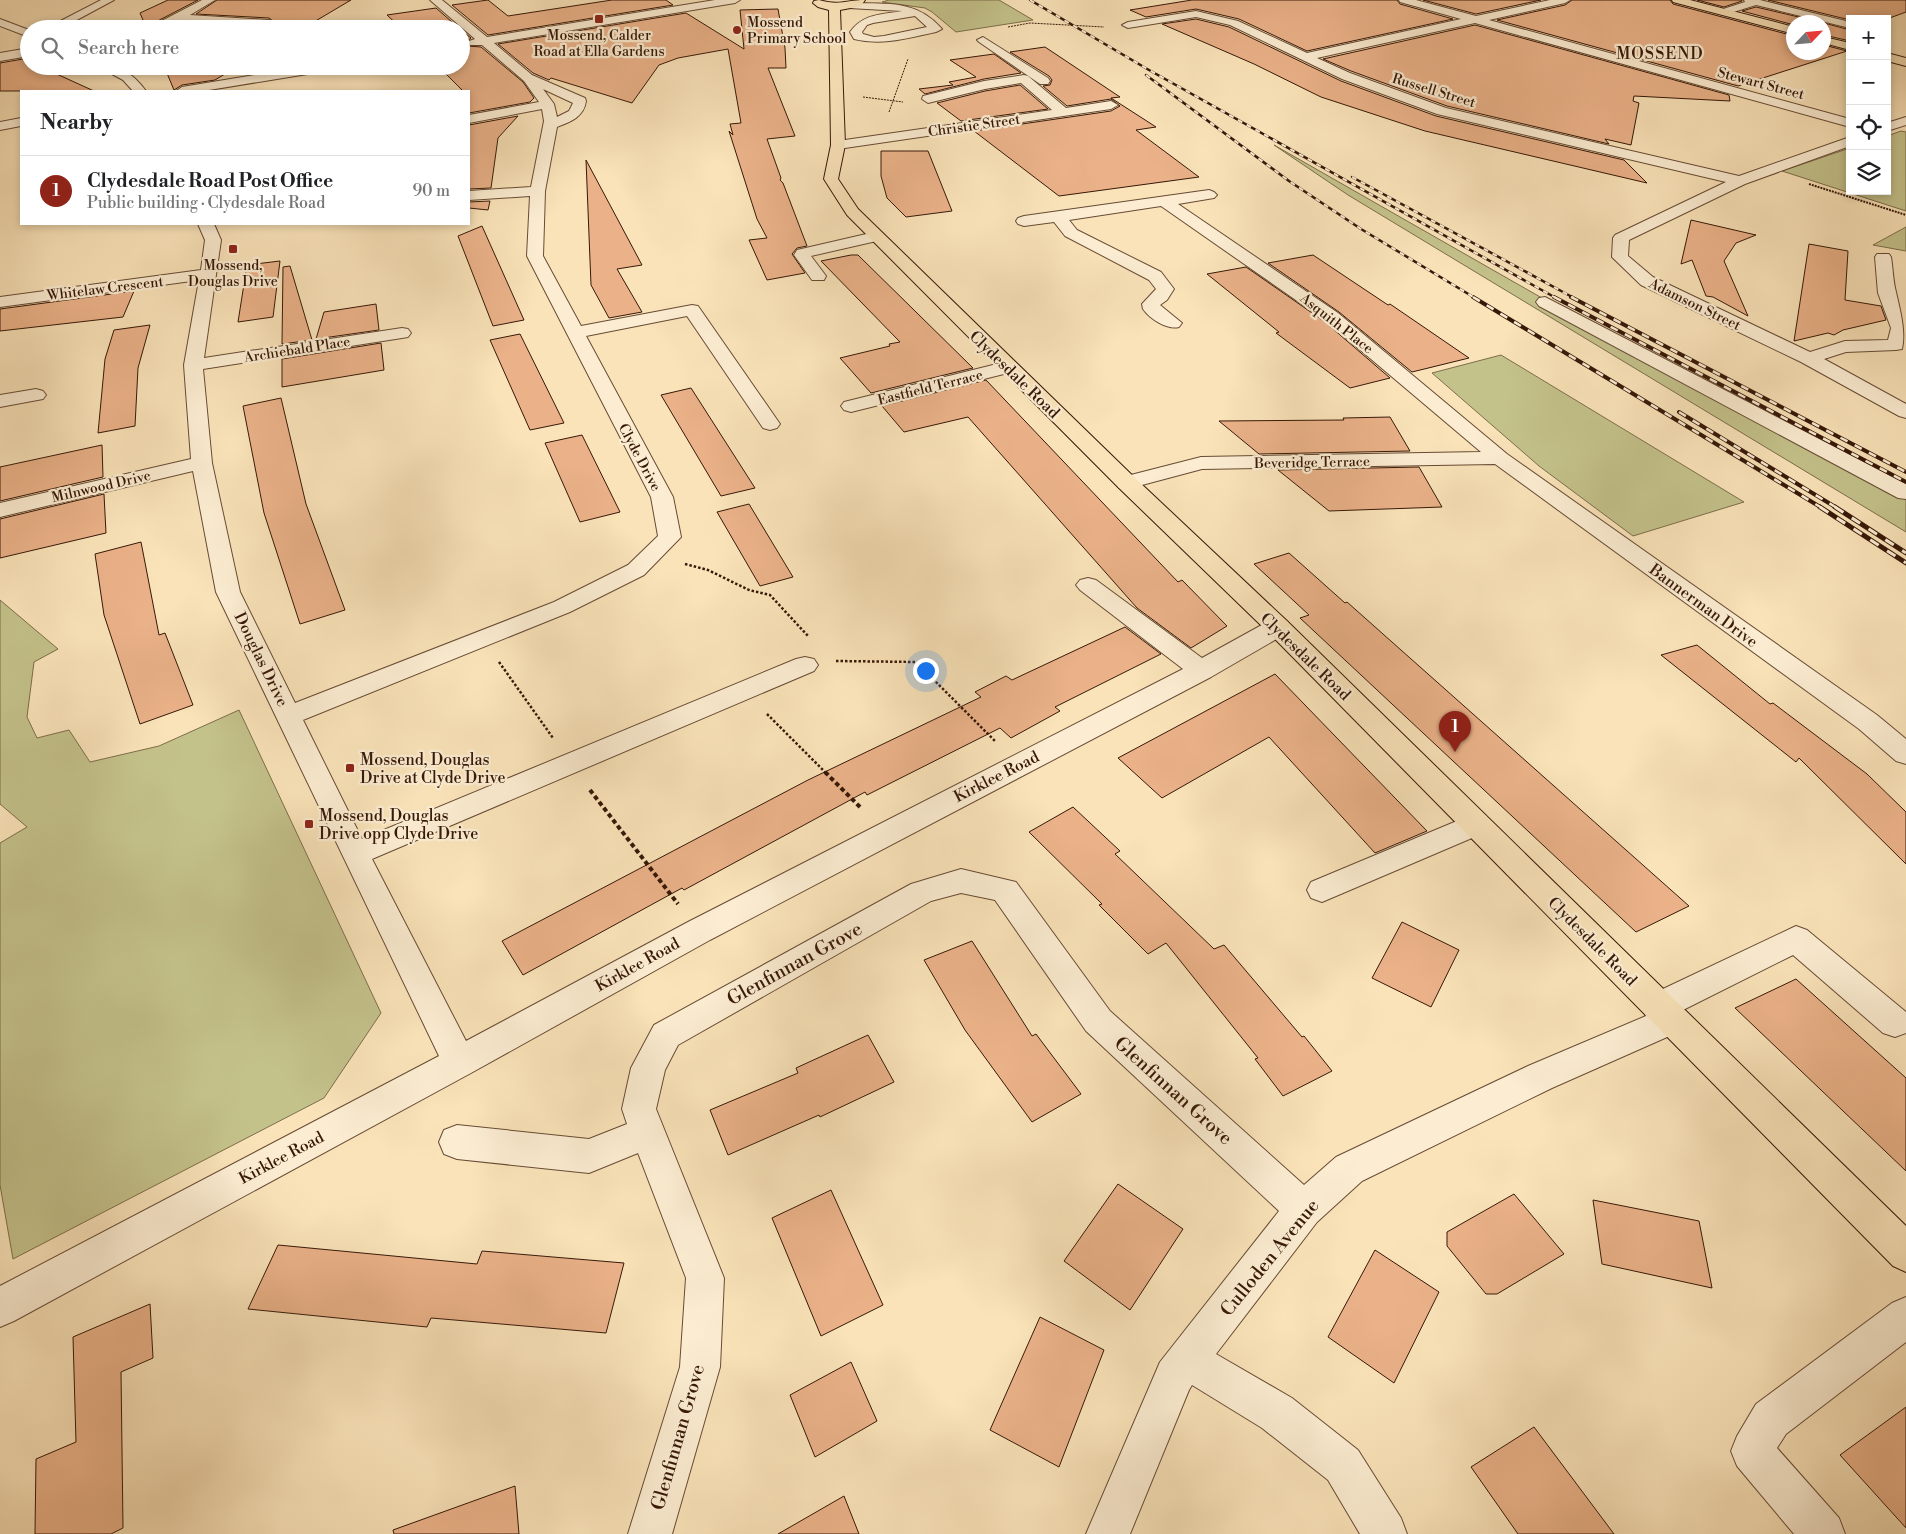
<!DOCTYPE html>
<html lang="en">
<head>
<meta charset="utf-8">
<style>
  body { margin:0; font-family:"Libre Bodoni",serif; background:#f2f2f2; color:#202124 }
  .controls { position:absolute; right:15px; top:15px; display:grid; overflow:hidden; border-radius:0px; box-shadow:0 2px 8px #0003 }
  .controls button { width:45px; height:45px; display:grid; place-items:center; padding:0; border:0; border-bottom:1px solid #e0e0e0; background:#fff; color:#202124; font:25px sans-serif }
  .compass { position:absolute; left:1786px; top:15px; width:45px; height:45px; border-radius:50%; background:#fff; box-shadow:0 2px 8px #0003; rotate:64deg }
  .you { position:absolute; left:925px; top:670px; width:18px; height:18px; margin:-12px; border:4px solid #fff; border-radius:50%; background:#1a73e8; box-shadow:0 0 0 8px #1a73e833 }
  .badge { display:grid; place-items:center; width:32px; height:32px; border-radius:50%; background:#8f2418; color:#fff; font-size:16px; font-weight:700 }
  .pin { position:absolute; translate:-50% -41px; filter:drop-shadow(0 1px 2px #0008) }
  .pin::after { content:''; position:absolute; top:26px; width:18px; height:15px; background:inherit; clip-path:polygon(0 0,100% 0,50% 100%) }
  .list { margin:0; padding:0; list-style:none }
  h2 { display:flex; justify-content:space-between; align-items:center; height:65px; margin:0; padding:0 20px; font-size:21px }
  h2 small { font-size:16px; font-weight:400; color:#757577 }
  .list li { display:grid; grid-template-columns:32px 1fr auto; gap:15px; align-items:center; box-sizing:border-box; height:70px; padding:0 20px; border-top:1px solid #e0e0e0 }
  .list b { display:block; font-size:19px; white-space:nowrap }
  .list p { margin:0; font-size:16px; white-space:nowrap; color:#757577 }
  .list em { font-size:16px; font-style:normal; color:#757577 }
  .icon { flex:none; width:28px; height:28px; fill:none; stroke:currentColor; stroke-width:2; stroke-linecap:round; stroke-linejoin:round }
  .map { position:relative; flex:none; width:1906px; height:1534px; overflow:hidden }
  .search { position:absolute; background:#fff; box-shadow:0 2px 8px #0003; left:20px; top:20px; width:450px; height:55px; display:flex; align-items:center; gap:12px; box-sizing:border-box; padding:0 18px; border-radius:28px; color:#757577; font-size:19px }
  .panel { position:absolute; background:#fff; box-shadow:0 2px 8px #0003; left:20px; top:90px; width:450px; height:135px; border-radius:0px }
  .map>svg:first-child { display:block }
</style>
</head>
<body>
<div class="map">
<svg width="1906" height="1534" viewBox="0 0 1906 1534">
  <rect width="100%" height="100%" fill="#fae3b9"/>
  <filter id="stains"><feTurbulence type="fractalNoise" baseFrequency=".004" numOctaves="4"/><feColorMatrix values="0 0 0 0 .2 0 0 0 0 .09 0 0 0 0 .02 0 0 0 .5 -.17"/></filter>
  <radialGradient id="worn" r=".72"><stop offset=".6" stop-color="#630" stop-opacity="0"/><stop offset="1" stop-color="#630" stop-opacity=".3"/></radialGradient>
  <g fill="#c4c28b" stroke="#7d6d4a">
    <path d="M889,0H999L1033,20L956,32L932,12L925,8L882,2Z"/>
    <path d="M1901,131L1906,132V211L1782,171L1850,148V191H1887V136Z"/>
    <path d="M1274,145L1584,322L1906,493V532L1348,195Z"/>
    <path d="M1906,227V251L1873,245Z"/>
    <path d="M1501,355L1744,502L1633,536L1539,466L1432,373Z"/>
    <path d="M0,600L58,649L34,662L27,717L37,738L69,730L90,762L159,746L239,710L381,1013L324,1098L13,1259L0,1185V843L27,827L0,804Z"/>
  </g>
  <g fill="#ebb289" stroke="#361808">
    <path d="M168,0H198L146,27L140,13Z"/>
    <path d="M217,0H351L302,29H165L178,22L269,28L277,24L269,18L196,14Z"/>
    <path d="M488,0L508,16L612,0H666L673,5L488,35L452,5Z"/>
    <path d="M1192,0H1397L1400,4L1453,19L1307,51L1239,19L1196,9L1146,17L1130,10Z"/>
    <path d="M1423,0H1541L1476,14Z"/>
    <path d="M1572,0H1670L1673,4L1794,36V52H1824V45L1847,51L1738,86L1497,20L1565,5Z"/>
    <path d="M1697,0H1742V1L1724,7Z"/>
    <path d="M1768,0H1906V12L1887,19L1850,20Z"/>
    <path d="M1756,7L1820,22H1794V25L1742,11Z"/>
    <path d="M436,8L460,29H402L387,15Z"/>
    <path d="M778,9L785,48L786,68H768L795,136L767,139L781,178L780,180L783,183L807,246L797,248L792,254L805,273L767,280L749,240L767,238L757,219L729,131L733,135L730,124L741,123L728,49L678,58L659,65L632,103L551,78L549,80L533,73L498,44L686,13L744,49L740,10Z"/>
    <path d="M1196,19L1229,27L1341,81L1436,116L1624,160L1647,183L1425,131L1321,97L1254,64L1162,24Z"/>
    <path d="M1824,23L1850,30V41L1824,35Z"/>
    <path d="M1475,25L1729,95L1730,101L1634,96L1633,101L1639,103L1631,145L1605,139L1609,144L1447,106L1351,71L1323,59Z"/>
    <path d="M461,30L471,38L466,42L468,46L481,47L523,82L534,98L530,102L469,113V91H463L438,66H461Z"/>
    <path d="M1045,47L1120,97L1111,98L1156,127L1136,130L1199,177L1059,196L974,131L1111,111L1120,106L1111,99L1067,106L1043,86L1050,85L1052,80L1049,76L1010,52Z"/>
    <path d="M994,54L1021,73L984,79L925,94L919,89L953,85L949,82L976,77L950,60Z"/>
    <path d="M23,59L29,62V66H39L94,91H0V63Z"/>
    <path d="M164,66H238L215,80L182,85L174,90Z"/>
    <path d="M1020,85L1048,109L961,121L937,103L985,91Z"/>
    <path d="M518,116L498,138L491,188L469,189V125Z"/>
    <path d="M881,151H928L952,211L906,217L887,198L881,176Z"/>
    <path d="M586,160L642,265L617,269L642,312L609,318L591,285Z"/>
    <path d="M490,201L488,210L469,208V202Z"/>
    <path d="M1691,220L1756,235L1736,243L1724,261L1748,316L1713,297L1706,296L1692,260L1681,264Z"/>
    <path d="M482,226L524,320L493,326L458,236Z"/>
    <path d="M1809,244L1848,251L1845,300L1881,306L1886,320L1843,330L1834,335L1828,333L1794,341Z"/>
    <path d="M851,255H858L973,368L871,393L840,358L890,346L889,344L900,342L821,261Z"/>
    <path d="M1313,255L1388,305L1390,304L1469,358L1412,372L1339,312L1268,263Z"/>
    <path d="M280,261L273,317L238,322L247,265Z"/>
    <path d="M290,266L312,340L282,344L283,267Z"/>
    <path d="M1246,267L1325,322L1390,378L1350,388L1276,333L1279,332L1207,274Z"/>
    <path d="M134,291L123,317L0,331V309Z"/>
    <path d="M376,304L379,330L316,339L324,312Z"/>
    <path d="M150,325L138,368L135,426L98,433L105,359L114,330Z"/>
    <path d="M520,334L564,423L530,430L490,340Z"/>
    <path d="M381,343L384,370L282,387V359Z"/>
    <path d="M986,380L1178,582L1182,580L1227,626L1191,648L1137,608L968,417L904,432L882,406Z"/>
    <path d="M691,388L755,488L721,496L661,395Z"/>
    <path d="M281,398L306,504L345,610L300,624L264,513L243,406Z"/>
    <path d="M1390,417L1410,451L1259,454L1219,421L1344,420L1343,418Z"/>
    <path d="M582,435L620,512L580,522L545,443Z"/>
    <path d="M102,445L103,477L0,501V467Z"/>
    <path d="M1419,467L1442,507L1329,511L1278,470Z"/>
    <path d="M104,494L106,533L0,558V519Z"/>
    <path d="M749,504L793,577L760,586L717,512Z"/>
    <path d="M141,542L159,635L165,633L193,705L140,724L104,615L95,554Z"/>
    <path d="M1289,553L1345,603L1347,602L1689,906L1636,932L1300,618L1309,615L1254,564Z"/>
    <path d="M1125,627L1161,654L1055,707L1060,711L1011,738L1000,728L867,795L865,792L684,890L682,888L523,975L502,941L808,780L981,697L975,692L1006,676L1012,680Z"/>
    <path d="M1697,645L1770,704L1773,703L1867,774L1906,812V864L1799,758L1796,762L1661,655Z"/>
    <path d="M1275,674L1427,831L1375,853L1269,737L1162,798L1118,758Z"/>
    <path d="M1073,807L1120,851L1115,854L1214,949L1224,945L1302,1037L1304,1036L1332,1071L1283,1096L1255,1059L1258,1058L1166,943L1148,954L1099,905L1102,904L1029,832Z"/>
    <path d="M1402,922L1459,950L1431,1007L1372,978Z"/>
    <path d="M972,941L1032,1036L1036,1034L1081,1094L1032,1122L965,1030L924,960Z"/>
    <path d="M1796,979L1906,1078V1171L1735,1008Z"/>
    <path d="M868,1035L894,1082L820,1117L819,1115L728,1155L710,1110L798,1073L796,1068Z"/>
    <path d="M1118,1184L1183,1229L1130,1310L1064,1261Z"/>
    <path d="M831,1190L883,1305L821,1336L772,1218Z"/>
    <path d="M1514,1194L1564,1254L1497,1294H1486L1447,1246V1232Z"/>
    <path d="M1593,1200L1699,1221L1712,1288L1602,1264Z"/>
    <path d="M278,1245L477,1264L482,1251L624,1263L606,1333L431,1318L427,1327L248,1309Z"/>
    <path d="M1375,1250L1439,1292L1394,1383L1328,1337Z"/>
    <path d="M150,1304L153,1358L121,1372L123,1528L111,1534H35L36,1459L76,1442L73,1337Z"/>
    <path d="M1040,1317L1104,1350L1059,1467L990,1430Z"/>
    <path d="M851,1362L877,1421L815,1457L790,1395Z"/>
    <path d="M1906,1407V1528L1840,1455Z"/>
    <path d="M1534,1427L1614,1534H1518L1471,1467Z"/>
    <path d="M515,1486L519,1534H394L393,1530Z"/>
    <path d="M844,1496L859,1534H778Z"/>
  </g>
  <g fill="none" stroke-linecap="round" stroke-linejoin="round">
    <g stroke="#674b34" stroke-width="2">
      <g id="minor">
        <path d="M101,0H114L60,29H45Z"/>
        <path d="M202,0H215L190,15L269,20L275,23L269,26L178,20L161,29H146Z"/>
        <path d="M430,0H442L487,37L715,0H740L735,3L494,43L532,75L585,98L586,101C584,117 570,122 557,127L545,191L543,256L581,326L692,305L698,306L780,424L777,428L770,430L763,428L687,316L586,336L673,497L681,537L644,575L570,612L303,720L362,839L796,659L805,657L814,659L818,665L814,671L372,859L466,1041L688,922L1183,669L1080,590L1076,585L1080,580L1088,578L1096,580L1202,658L1269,621L1278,619L1287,621L1290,627L1287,633L1211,677L710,940L471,1073L14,1321L0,1327V1286L439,1056L216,592L193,471L0,517V503L191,459L184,365L199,280L0,307V297L201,270L205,240L198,224H214L221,240L204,358L402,328L408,329L411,333L408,337L402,338L203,369L212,463L240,592L295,703L554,602L628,565L658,536L651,497L527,256L530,196L469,200V191L531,187L544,121L542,109L469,123V115L539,102L524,81L482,45H469L467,43L469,41L475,39ZM543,89L573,103L569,111L557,117L554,104Z"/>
        <path d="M1399,0H1416L1476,16L1550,0H1570L1565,3L1489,20L1850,119V127L1475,23L1317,58L1350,73L1446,108L1739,176L1850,137V146L1745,184L1629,240L1628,256L1653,277L1810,352L1845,341L1888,340L1891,328L1878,293L1875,257L1877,254H1889L1891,257C1893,269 1893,281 1896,292C1900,310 1906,331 1902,349L1896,350L1846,352L1824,359L1906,404V418L1899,416L1801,362L1641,285L1612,257L1613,238L1615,235L1726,182L1437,114L1342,79L1230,25L1196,17L1128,28L1122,25L1128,22L1196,11L1238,21L1307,53L1461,19L1400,2Z"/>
        <path d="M1744,0H1760L1850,22V28L1756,5L1724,15L1718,12L1720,10L1745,2Z"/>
        <path d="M853,3C888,4 917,0 942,29L936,32C908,38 882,46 854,39L850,32C864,13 881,15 902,11L849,8L848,6ZM915,16L927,27L884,36L874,37L863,34L862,32L867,25L873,23Z"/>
        <path d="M0,19L29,30V37L0,26Z"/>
        <path d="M983,37L1048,78L1050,81L1048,84H1040L979,42L977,40Z"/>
        <path d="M29,48V56L0,61V53Z"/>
        <path d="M97,66C120,66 132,72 146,91H133L123,80Z"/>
        <path d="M308,66H338L332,70L203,91H176L182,87Z"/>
        <path d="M1024,75L1028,76L1066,108L1111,101L1118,105L1111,109L838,149L831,145L838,141L1052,110L1021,83L985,89L928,103L922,99L923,96L984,81Z"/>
        <path d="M1906,117V125L1887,131V123Z"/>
        <path d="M21,118V126L0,130V122Z"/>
        <path d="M1209,190L1214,192L1217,195L1214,198L1178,204L1338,313L1507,454L1877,715L1906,739V764L1896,761L1859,729L1495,464L1202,469L1127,489L1119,488L1116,483L1119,478L1201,457L1481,452L1326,321L1161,206L1069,220L1077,230L1161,272L1174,289L1167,300L1160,305L1182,323L1179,327C1167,330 1150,319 1143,309L1142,304L1156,289L1149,280L1065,236L1054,222L1024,226L1018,224L1016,221L1018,218L1024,216Z"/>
        <path d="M875,232L881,234L883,237L881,240L811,256L826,276L824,280H812L794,255L797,250Z"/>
        <path d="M1545,297L1906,484V499L1898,498L1539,306L1536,302L1539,298Z"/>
        <path d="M1009,361L1016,363L1018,367L1016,371L851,412L844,410L841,406L844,402Z"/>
        <path d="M36,389L43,391L46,395L43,399L0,407V395Z"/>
        <path d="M1476,813L1486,816L1490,824L1486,832L1322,902L1311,898L1307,890L1311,882Z"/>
        <path d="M961,869L1016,882L1110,1011L1304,1185L1336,1157L1528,1066L1646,1016L1642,1007L1646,997L1796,926L1807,930L1906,1012V1033L1895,1037L1883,1033L1793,955L1683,1010L1688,1020L1683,1030L1552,1088L1362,1181L1317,1222L1216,1354L1292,1398L1358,1450L1401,1518L1407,1534H1360L1328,1480L1262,1428L1192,1385L1189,1390L1130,1534H1086L1160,1362L1279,1211L1086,1031L995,900L961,893L931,901L678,1045L665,1070L656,1109L724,1278L720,1367L672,1534H628L680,1367L686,1278L638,1153L589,1173L457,1159L444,1154L439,1142L444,1130L457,1125L589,1139L627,1124L622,1109L631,1068L654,1025L911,884Z"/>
        <path d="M1906,1297V1342L1786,1434L1777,1448L1839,1518L1845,1534H1794L1737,1466L1731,1451L1737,1436L1756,1404L1892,1303Z"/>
      </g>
    </g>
    <g stroke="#361808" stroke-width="2">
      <g id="major">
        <path d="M819,0C839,6 847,0 865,0L861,6L840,10L845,145L838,179L858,209L1135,478L1287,621L1906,1226V1272L1893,1266L1269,633L1119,488L847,215L824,179L831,145L829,10L818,7L813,3L814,1Z"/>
        <path d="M1672,0H1690L1794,27V34L1673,2Z"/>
        <path d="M1824,37L1850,43V50L1824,43Z"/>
        <path d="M1887,53L1906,58V66L1887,61Z"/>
      </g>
    </g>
    <g stroke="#361808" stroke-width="1" stroke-dasharray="2 1" stroke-linecap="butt">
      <path d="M1008,27L1030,23L1104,27"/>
      <path d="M863,97L903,102"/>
      <path d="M889,112L908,59"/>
    </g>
    <path stroke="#361808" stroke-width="2" stroke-dasharray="2 1" stroke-linecap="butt" d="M1809,184L1906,215"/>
    <g stroke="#361808" stroke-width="2.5" stroke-dasharray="2.5 2" stroke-linecap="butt">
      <path d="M685,564L708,570L749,590L770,595L808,636"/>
      <path d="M836,661L916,662L996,742"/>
      <path d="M499,662L553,738"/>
      <path d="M767,714L827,774"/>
    </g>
    <g stroke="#361808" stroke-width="4" stroke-dasharray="4.5 3" stroke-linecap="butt">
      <path d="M825,772L862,809"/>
      <path d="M590,790L678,904"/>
    </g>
    <use href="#minor" fill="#fcedd2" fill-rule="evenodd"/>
    <use href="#major" fill="#fae3b9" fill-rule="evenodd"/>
    <g stroke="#361808" stroke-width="2.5">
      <g id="rail-far2">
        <path d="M1030,0L1149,70L1556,298"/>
        <path d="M1146,75L1289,181L1361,229L1475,298"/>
        <path d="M1352,177L1574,298"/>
      </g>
    </g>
    <g stroke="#361808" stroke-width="4">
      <g id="rail-far1">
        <path d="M1473,297L1822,508"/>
        <path d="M1554,297L1906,482"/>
        <path d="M1571,297L1906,472"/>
        <path d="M1679,412L1837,508"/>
      </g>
    </g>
    <g stroke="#361808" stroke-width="5">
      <g id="rail">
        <path d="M1820,507L1906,563"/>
        <path d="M1835,507L1906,553"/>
      </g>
    </g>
    <use href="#rail-far2" stroke="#fcedd2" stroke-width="2" stroke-dasharray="5" stroke-linecap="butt"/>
    <use href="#rail-far1" stroke="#fcedd2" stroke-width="2.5" stroke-dasharray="8" stroke-linecap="butt"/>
    <use href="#rail" stroke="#fcedd2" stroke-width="3" stroke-dasharray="10" stroke-linecap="butt"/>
  </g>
  <g fill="#8f2418" stroke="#fcedd2" stroke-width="2">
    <rect x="594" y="14" width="10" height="10" rx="2.5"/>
    <circle cx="737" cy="30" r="5"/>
    <rect x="228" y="244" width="10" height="10" rx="2.5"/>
    <rect x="345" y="763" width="10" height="10" rx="2.5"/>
    <rect x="304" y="819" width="10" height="10" rx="2.5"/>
  </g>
  <g text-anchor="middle" stroke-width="4.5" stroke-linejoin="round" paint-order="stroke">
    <g font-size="14" fill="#361808" stroke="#fcedd2">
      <text x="747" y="27" text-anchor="start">Mossend<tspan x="747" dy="16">Primary School</tspan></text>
      <text x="599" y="40">Mossend, Calder<tspan x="599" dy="16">Road at Ella Gardens</tspan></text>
      <text x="233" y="270">Mossend,<tspan x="233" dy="16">Douglas Drive</tspan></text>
    </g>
    <g font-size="14" fill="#361808" stroke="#fcedd2">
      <text transform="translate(1761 83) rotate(15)" y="5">Stewart Street</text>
      <text transform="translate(1434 90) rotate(17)" y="5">Russell Street</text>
      <text transform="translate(974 125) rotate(-8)" y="5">Christie Street</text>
      <text transform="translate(105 288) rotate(-7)" y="5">Whitelaw Crescent</text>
      <text transform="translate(1695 304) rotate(26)" y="5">Adamson Street</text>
      <text transform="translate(1337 323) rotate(38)" y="5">Asquith Place</text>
      <text transform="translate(297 349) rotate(-9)" y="5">Archiebald Place</text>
      <text transform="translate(930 387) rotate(-14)" y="5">Eastfield Terrace</text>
      <text transform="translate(640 457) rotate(62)" y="5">Clyde Drive</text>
      <text transform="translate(1312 462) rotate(-1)" y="5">Beveridge Terrace</text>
      <text transform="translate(101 486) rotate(-13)" y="5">Milnwood Drive</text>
    </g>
    <g font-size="16" letter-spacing="1" fill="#361808" stroke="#fcedd2">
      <text x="1660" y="59">MOSSEND</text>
    </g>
    <g font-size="16" fill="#361808" stroke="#fcedd2">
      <text transform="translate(1015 374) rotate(44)" y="6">Clydesdale Road</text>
      <text transform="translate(1704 605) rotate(36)" y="6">Bannerman Drive</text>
      <text transform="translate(1306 656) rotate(44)" y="6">Clydesdale Road</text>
      <text transform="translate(262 659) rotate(64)" y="6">Douglas Drive</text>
      <text transform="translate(996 776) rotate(-27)" y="6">Kirklee Road</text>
      <text transform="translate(1593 941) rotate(45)" y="6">Clydesdale Road</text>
      <text transform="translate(637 964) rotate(-29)" y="6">Kirklee Road</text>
      <text transform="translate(281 1157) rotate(-28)" y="6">Kirklee Road</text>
    </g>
    <g font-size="16" fill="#361808" stroke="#fcedd2" text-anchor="start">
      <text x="360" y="765">Mossend, Douglas<tspan x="360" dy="18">Drive at Clyde Drive</tspan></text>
      <text x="319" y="821">Mossend, Douglas<tspan x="319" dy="18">Drive opp Clyde Drive</tspan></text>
    </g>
    <g font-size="19" fill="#361808" stroke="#fcedd2">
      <text transform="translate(794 963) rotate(-29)" y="7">Glenfinnan Grove</text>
      <text transform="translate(1174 1090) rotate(42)" y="7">Glenfinnan Grove</text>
      <text transform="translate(1269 1257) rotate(-51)" y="7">Culloden Avenue</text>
      <text transform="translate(677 1437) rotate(-74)" y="7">Glenfinnan Grove</text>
    </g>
  </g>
  <rect width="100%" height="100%" filter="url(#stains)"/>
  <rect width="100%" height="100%" fill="url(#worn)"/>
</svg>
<div class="controls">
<button>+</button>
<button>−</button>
<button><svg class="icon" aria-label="locate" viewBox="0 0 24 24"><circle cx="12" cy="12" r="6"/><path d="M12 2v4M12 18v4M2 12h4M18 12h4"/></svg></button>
<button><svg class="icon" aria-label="layers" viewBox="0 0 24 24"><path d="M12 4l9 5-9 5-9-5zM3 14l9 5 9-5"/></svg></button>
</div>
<svg class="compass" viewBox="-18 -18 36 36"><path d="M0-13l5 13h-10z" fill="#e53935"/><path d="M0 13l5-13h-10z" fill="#757577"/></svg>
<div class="you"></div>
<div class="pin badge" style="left:1455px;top:752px">1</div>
<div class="search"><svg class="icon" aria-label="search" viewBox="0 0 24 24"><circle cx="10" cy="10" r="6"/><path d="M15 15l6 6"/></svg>Search here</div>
<section class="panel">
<h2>Nearby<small></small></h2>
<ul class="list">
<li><span class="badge">1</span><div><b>Clydesdale Road Post Office</b><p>Public building · Clydesdale Road</p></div><em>90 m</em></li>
</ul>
</section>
</div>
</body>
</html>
